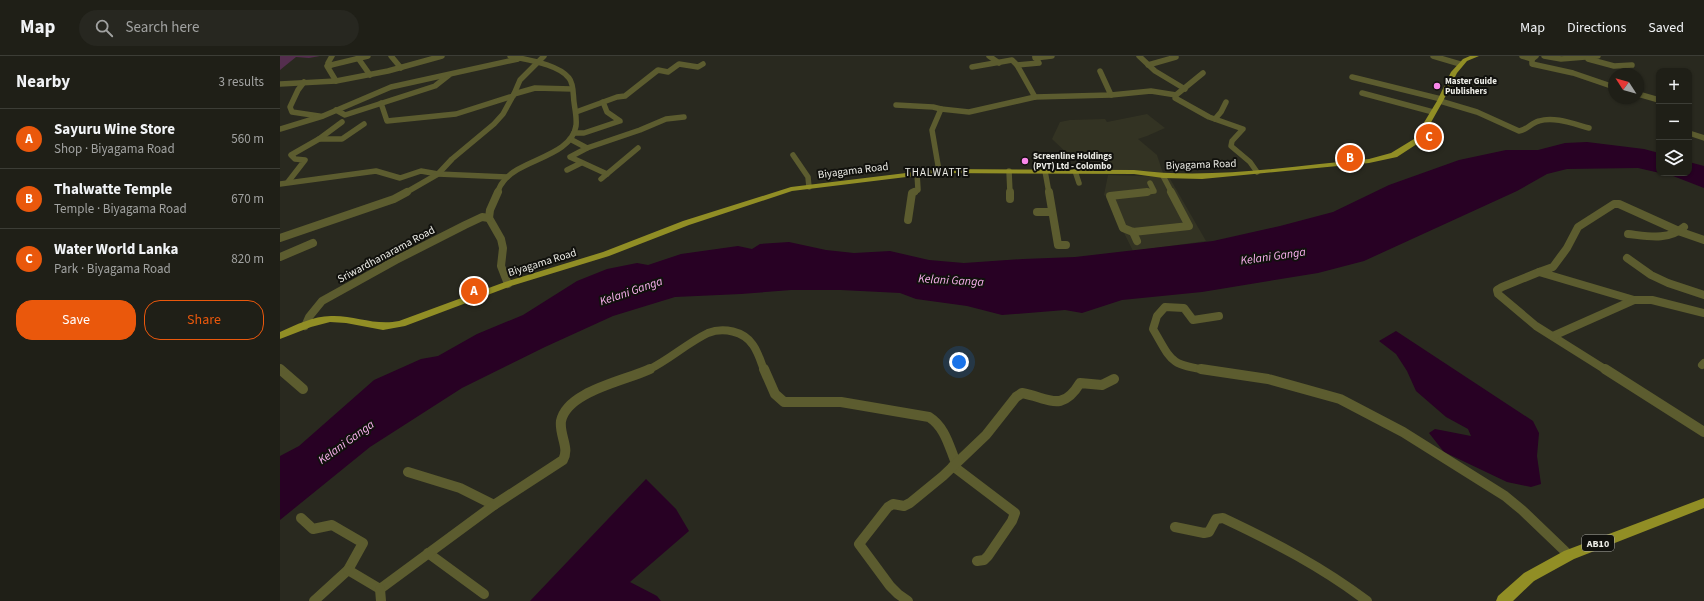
<!DOCTYPE html>
<html lang="en">
<head>
<meta charset="utf-8">
<style>
  body { margin:0; font-family:"Source Sans 3",sans-serif; background:#272720; color:#f1f3f6 }
  .controls { position:absolute; right:12px; top:12px; display:grid; overflow:hidden; border-radius:8px; box-shadow:0 1px 3px #0004 }
  .controls button { width:36px; height:36px; display:grid; place-items:center; padding:0; border:0; border-bottom:1px solid #3c3d36; background:#1f1f17; color:#f1f3f6; font:20px sans-serif }
  .compass { position:absolute; left:1328px; top:12px; width:36px; height:36px; border-radius:50%; background:#1f1f17; box-shadow:0 1px 3px #0004; rotate:306deg }
  .you { position:absolute; left:679px; top:306px; width:14px; height:14px; margin:-10px; border:3px solid #fff; border-radius:50%; background:#1a73e8; box-shadow:0 0 0 6px #1a73e833 }
  .badge { display:grid; place-items:center; width:26px; height:26px; border-radius:50%; background:#ea580c; color:#fff; font-size:13px; font-weight:700 }
  .pin { position:absolute; translate:-50% -50%; border:2px solid #fff; box-shadow:0 1px 4px #0006 }
  .list { margin:0; padding:0; list-style:none }
  h2 { display:flex; justify-content:space-between; align-items:center; height:52px; margin:0; padding:0 16px; font-size:17px }
  h2 small { font-size:13px; font-weight:400; color:#a1a2a1 }
  .list li { display:grid; grid-template-columns:26px 1fr auto; gap:12px; align-items:center; box-sizing:border-box; height:60px; padding:0 16px; border-top:1px solid #3c3d36 }
  .list b { display:block; font-size:15px; white-space:nowrap }
  .list p { margin:0; font-size:13px; white-space:nowrap; color:#a1a2a1 }
  .list em { font-size:13px; font-style:normal; color:#a1a2a1 }
  .actions { display:flex; gap:8px; padding:12px 16px }
  .actions a { flex:1; padding:9px 0; border:1px solid #ea580c; border-radius:16px; text-align:center; font-size:14px; color:#ea580c }
  .actions .main { background:#ea580c; color:#fff }
  .icon { flex:none; width:22px; height:22px; fill:none; stroke:currentColor; stroke-width:2; stroke-linecap:round; stroke-linejoin:round }
  .map { position:relative; flex:none; width:1424px; height:545px; overflow:hidden }
  header { display:flex; align-items:center; gap:24px; box-sizing:border-box; height:56px; padding:0 20px; background:#1f1f17; border-bottom:1px solid #3c3d36 }
  header strong { font-size:19px }
  nav { display:flex; gap:22px; margin-inline-start:auto; font-size:14px }
  .search { width:280px; height:36px; background:#272720; display:flex; align-items:center; gap:10px; box-sizing:border-box; padding:0 14px; border-radius:22px; color:#a1a2a1; font-size:15px }
  main { display:flex }
  aside { flex:1; background:#1f1f17 }
  .map>svg:first-child { display:block }
</style>
</head>
<body>
<header>
<strong>Map</strong>
<div class="search"><svg class="icon" aria-label="search" viewBox="0 0 24 24"><circle cx="10" cy="10" r="6"/><path d="M15 15l6 6"/></svg>Search here</div>
<nav><a>Map</a><a>Directions</a><a>Saved</a></nav>
</header>
<main>
<aside>
<h2>Nearby<small>3 results</small></h2>
<ul class="list">
<li><span class="badge">A</span><div><b>Sayuru Wine Store</b><p>Shop · Biyagama Road</p></div><em>560 m</em></li>
<li><span class="badge">B</span><div><b>Thalwatte Temple</b><p>Temple · Biyagama Road</p></div><em>670 m</em></li>
<li><span class="badge">C</span><div><b>Water World Lanka</b><p>Park · Biyagama Road</p></div><em>820 m</em></li>
</ul>
<div class="actions"><a class="main">Save</a><a>Share</a></div>
</aside>
<div class="map">
<svg width="1424" height="545" viewBox="0 0 1424 545">
  <rect width="100%" height="100%" fill="#29291f"/>
  <g fill="#333323">
    <path d="M867,58L885,72L867,80L858,83L877,99L883,117L825,115L823,105L790,100L772,83L780,66L790,64L825,63L827,66Z"/>
    <path d="M828,119L889,121L926,185L853,195L838,165L832,145L824,139Z"/>
  </g>
  <path fill="#542e4e" d="M0,0H40L29,2L16,1L0,14Z"/>
  <g fill="#280124">
    <path d="M1307,86L1364,93L1379,97V117H1409V106L1424,110V132L1393,120L1358,112L1287,113L1267,118L1237,135L1084,205L1038,217L922,236L842,244L802,257L785,254L722,259L687,250L636,243L620,237L561,234H511L461,238L395,241L333,260L265,291L182,332L90,391L0,464V400L19,390L94,324L141,303L158,300L197,278L243,259L297,225L327,213L357,207L368,209L401,198L458,190L472,193L480,188L509,186L546,194L574,197L610,195L649,204L684,207L743,203L795,201L933,185L1000,170L1053,156L1109,129L1179,104L1226,94H1258L1285,87Z"/>
    <path d="M1116,275L1253,365L1259,377L1257,400L1261,428L1251,431L1227,426L1164,396L1149,377L1155,373L1191,380L1188,373L1166,361L1136,335L1127,315L1116,298L1099,285Z"/>
    <path d="M366,423L396,453L409,475L350,526L377,540L381,545H250Z"/>
  </g>
  <g fill="none" stroke-linecap="round" stroke-linejoin="round">
    <g stroke="#5c5c2f" stroke-width="5.5">
      <path d="M111,0L121,12"/>
      <path d="M709,0L719,7"/>
      <path d="M755,0L759,7L737,9L755,41L831,39L820,15"/>
      <path d="M859,0L875,15L905,33"/>
      <path d="M1153,0L1180,8"/>
      <path d="M1242,0L1252,3L1256,0"/>
      <path d="M1264,0L1281,3L1318,0"/>
      <path d="M78,2L90,19"/>
      <path d="M755,2L772,0"/>
      <path d="M1252,3V8L1293,17L1334,31"/>
      <path d="M1308,3L1334,10L1352,9"/>
      <path d="M51,9L48,7L52,0"/>
      <path d="M868,9L896,1"/>
      <path d="M692,11L732,4L737,9"/>
      <path d="M1072,21L1161,43"/>
      <path d="M56,25L47,10L88,0"/>
      <path d="M24,26L18,34L10,51L12,56L39,60"/>
      <path d="M0,28L56,25L108,15L162,0"/>
      <path d="M1082,37L1153,56"/>
      <path d="M234,38L240,24L264,0"/>
      <path d="M1358,38L1379,44"/>
      <path d="M831,39L871,35L896,39L923,17"/>
      <path d="M896,39L895,42L929,61L963,73L952,85L951,90L970,106L977,116"/>
      <path d="M1160,45L1197,56L1239,75C1247,74 1251,67 1259,65C1274,60 1294,68 1309,72"/>
      <path d="M101,47L107,65L176,58L233,40"/>
      <path d="M616,49L653,51L661,53L652,74L659,115"/>
      <path d="M661,53L689,56L755,41"/>
      <path d="M56,54L65,59L155,30L169,19"/>
      <path d="M296,56L337,41L345,40L378,14L388,16L399,8L418,11L423,8"/>
      <path d="M935,63L941,56L946,46"/>
      <path d="M0,73L43,60L111,31L238,3"/>
      <path d="M294,77H304L340,65L327,56L323,46"/>
      <path d="M1409,77L1424,82"/>
      <path d="M39,83H62L84,68"/>
      <path d="M290,83L307,92L290,101L327,118"/>
      <path d="M307,92L360,74L386,63L404,61"/>
      <path d="M513,99L528,121L529,131"/>
      <path d="M287,114L301,107"/>
      <path d="M729,115L730,137"/>
      <path d="M765,115L769,137"/>
      <path d="M795,115L799,127"/>
      <path d="M883,120L892,137"/>
      <path d="M321,123L358,92"/>
      <path d="M8,126L25,104L15,103L11,99L39,83L62,66"/>
      <path d="M0,128L96,115L120,122L141,115L158,118L227,121"/>
      <path d="M125,137L158,118L172,103L214,68L223,58L234,38L255,32L292,33"/>
      <path d="M217,137C219,133 220,129 223,126C239,103 291,101 296,70C297,62 295,54 294,46C293,39 294,28 289,22C278,8 247,4 230,0"/>
      <path d="M632,137L638,134L637,117"/>
      <path d="M858,137L874,135L870,127"/>
    </g>
    <g stroke="#5c5c2f" stroke-width="8">
      <path d="M218,136L210,154L209,162L221,183L223,192L221,210L228,228"/>
      <path d="M730,136V143"/>
      <path d="M769,136L778,189H786"/>
      <path d="M867,136L830,140L843,172L853,176L909,170L891,136"/>
      <path d="M757,156H772"/>
      <path d="M628,164L632,137L634,136"/>
      <path d="M853,176L857,185"/>
      <path d="M1348,178C1367,180 1388,185 1404,171"/>
      <path d="M0,182L114,143L127,136"/>
      <path d="M0,201L33,187"/>
      <path d="M1347,202L1371,219L1388,227L1424,239"/>
      <path d="M1259,216L1222,231L1217,234L1218,238L1256,270L1326,314"/>
      <path d="M1354,244L1259,216L1273,211L1287,192L1298,171L1334,148H1339L1401,176L1424,184"/>
      <path d="M25,270L29,261L42,245L116,204L185,169L202,161L209,162"/>
      <path d="M1273,280L1354,244H1372L1424,257"/>
      <path d="M1422,309L1424,307"/>
      <path d="M0,313L2,314"/>
      <path d="M368,314C389,304 407,287 428,277C443,271 464,275 473,289C478,296 481,306 484,314"/>
      <path d="M928,314C889,309 892,305 873,273L877,260L885,251L904,252L913,264L939,260"/>
    </g>
    <g stroke="#5c5c2f" stroke-width="10">
      <path d="M0,313L23,333"/>
      <path d="M484,313L495,338L504,346H561L649,361C665,371 669,390 676,407"/>
      <path d="M921,313L988,323L1060,343L1123,376L1225,440L1242,454L1289,499"/>
      <path d="M1325,313L1424,376"/>
      <path d="M673,410L735,457L732,465L708,500L704,504L697,505"/>
      <path d="M128,416L180,432L214,449"/>
      <path d="M21,462L33,473L52,469L83,487L68,514L34,545"/>
      <path d="M895,471L924,477L929,476L936,463L943,462C994,486 1042,511 1087,545"/>
      <path d="M148,497L204,538"/>
      <path d="M68,514L100,533L214,449L283,404C290,392 279,379 281,365C287,335 345,325 370,313"/>
      <path d="M100,533L101,545"/>
      <path d="M628,545L618,538L610,530L579,488L608,451L613,448L624,450L630,447L663,420L706,379L736,341L742,337C769,342 782,357 800,327L822,329L834,323"/>
    </g>
    <g fill="#918e25" fill-rule="evenodd">
      <path d="M1190,0H1199L1187,5L1177,17L1163,45L1140,86L1117,101L1089,107L922,123L883,122L854,118L659,117L512,135L409,169L329,200L231,230L125,270L103,274L66,267L50,266L31,271L0,283V276C16,269 33,260 51,260C74,259 95,270 119,265L225,226L323,196L403,165L511,131L659,113L854,114C932,124 1011,110 1089,103L1111,97L1134,83L1157,45L1171,16L1183,3Z"/>
      <path d="M1424,442V452L1294,503L1254,525L1233,545H1216L1218,540L1244,517L1284,495Z"/>
    </g>
  </g>
  <g fill="#f987e9" stroke="#11110d" stroke-width="1.5">
    <circle cx="1157" cy="30" r="4"/>
    <circle cx="745" cy="105" r="4"/>
  </g>
  <g text-anchor="middle" stroke-width="4" stroke-linejoin="round" paint-order="stroke">
    <g font-size="9" font-weight="bold" fill="#ecece6" stroke="#11110d" text-anchor="start">
      <text x="1165" y="28">Master Guide<tspan x="1165" dy="10">Publishers</tspan></text>
      <text x="753" y="103">Screenline Holdings<tspan x="753" dy="10">(PVT) Ltd - Colombo</tspan></text>
    </g>
    <rect fill="#11110d" stroke="#aaaaa5" stroke-width="1" x="1302" y="479" width="32" height="16" rx="3"/>
    <g font-size="10" font-weight="bold" fill="#ecece6">
      <text x="1318" y="491">AB10</text>
    </g>
    <g font-size="11" fill="#ecece6" stroke="#11110d">
      <text transform="translate(921 108) rotate(-2)" y="4">Biyagama Road</text>
      <text transform="translate(573 114) rotate(-7)" y="4">Biyagama Road</text>
      <text transform="translate(106 198) rotate(-28)" y="4">Sriwardhanarama Road</text>
      <text transform="translate(262 206) rotate(-17)" y="4">Biyagama Road</text>
    </g>
    <g font-size="11" letter-spacing="1" fill="#ecece6" stroke="#11110d">
      <text x="657" y="120">THALWATTE</text>
    </g>
    <g font-size="12" font-style="italic" fill="#fcb3f0" stroke="#11110d">
      <text transform="translate(993 200) rotate(-8)" y="4">Kelani Ganga</text>
      <text transform="translate(671 224) rotate(3)" y="4">Kelani Ganga</text>
      <text transform="translate(351 235) rotate(-19)" y="4">Kelani Ganga</text>
      <text transform="translate(66 386) rotate(-36)" y="4">Kelani Ganga</text>
    </g>
  </g>
</svg>
<div class="controls">
<button>+</button>
<button>−</button>
<button><svg class="icon" aria-label="layers" viewBox="0 0 24 24"><path d="M12 4l9 5-9 5-9-5zM3 14l9 5 9-5"/></svg></button>
</div>
<svg class="compass" viewBox="-18 -18 36 36"><path d="M0-13l5 13h-10z" fill="#e53935"/><path d="M0 13l5-13h-10z" fill="#a1a2a1"/></svg>
<div class="you"></div>
<div class="pin badge" style="left:194px;top:235px">A</div>
<div class="pin badge" style="left:1070px;top:102px">B</div>
<div class="pin badge" style="left:1149px;top:81px">C</div>
</div>
</main>
</body>
</html>
